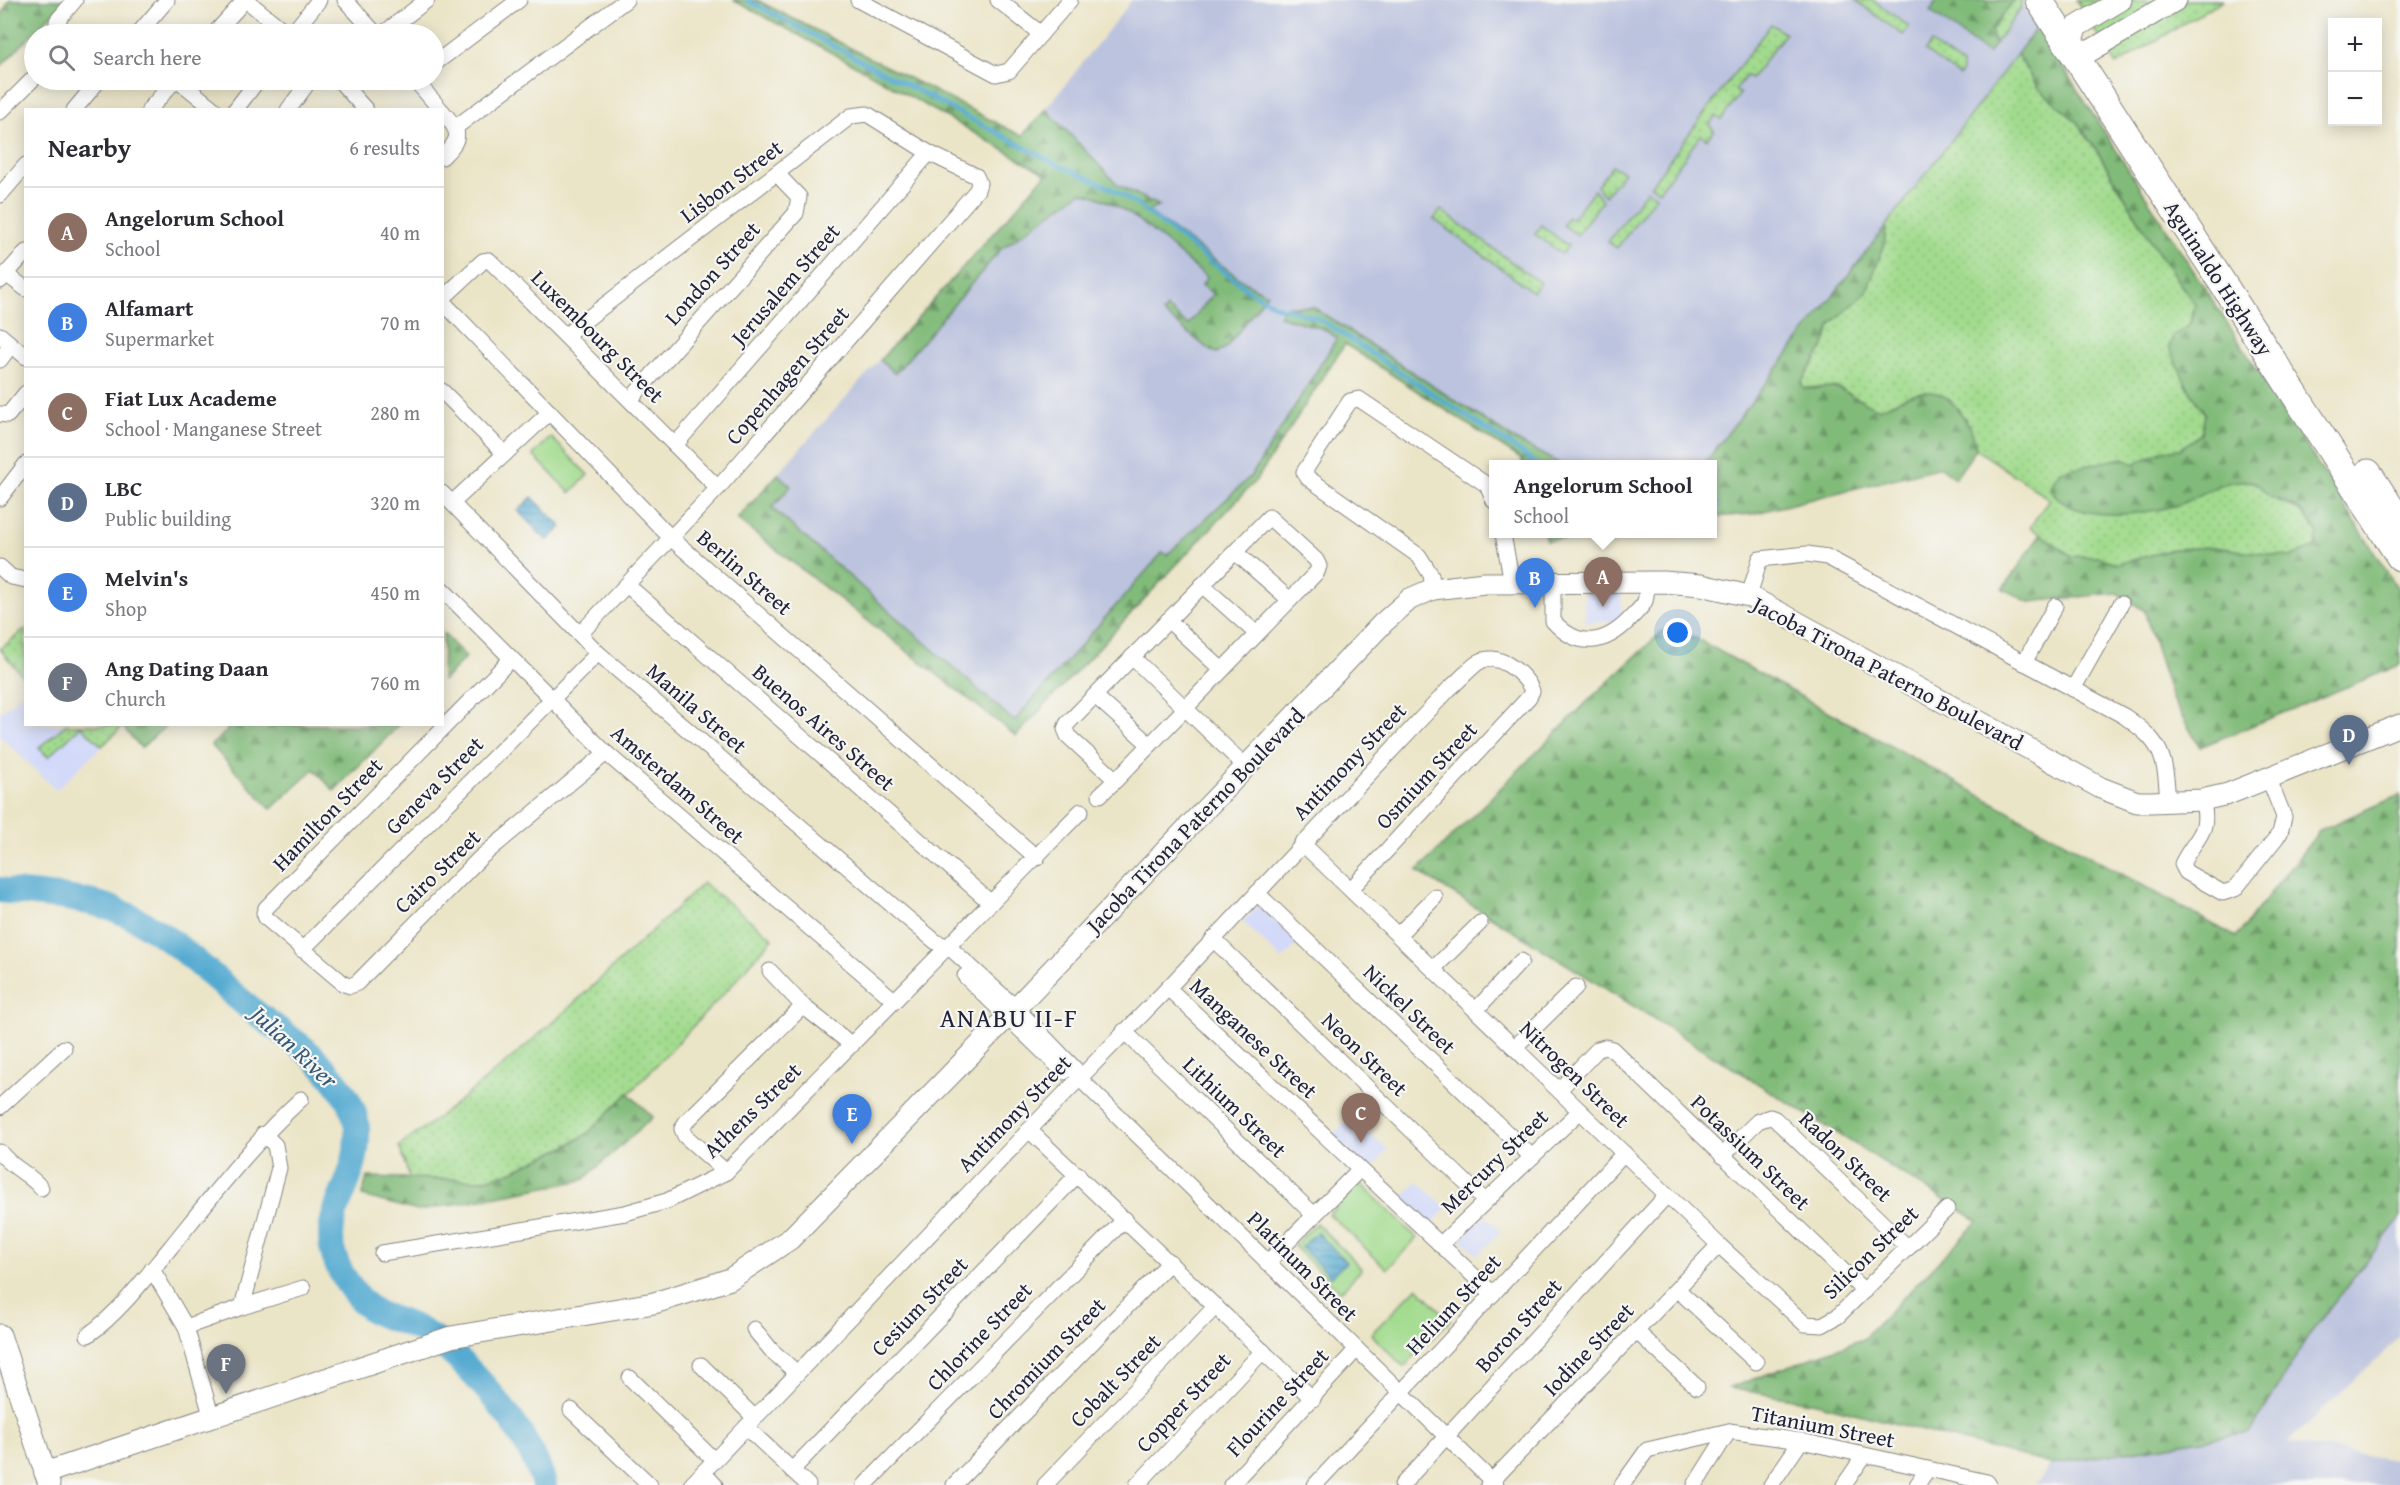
<!DOCTYPE html>
<html lang="en">
<head>
<meta charset="utf-8">
<style>
  body { margin:0; font-family:"Gentium Book Plus",serif; background:#f7f7f7; color:#2b2b33 }
  .controls { position:absolute; right:18px; top:18px; display:grid; overflow:hidden; border-radius:0px; box-shadow:0 3px 15px #0003 }
  .controls button { width:54px; height:54px; display:grid; place-items:center; padding:0; border:0; border-bottom:2px solid #e1e1e2; background:#fff; color:#2b2b33; font:30px sans-serif }
  .you { position:absolute; left:1678px; top:633px; width:21px; height:21px; margin:-15px; border:4px solid #fff; border-radius:50%; background:#1a73e8; box-shadow:0 0 0 9px #1a73e833 }
  .badge { display:grid; place-items:center; width:39px; height:39px; border-radius:50%; background:#0f766e; color:#fff; font-size:20px; font-weight:700 }
  .pin { position:absolute; translate:-50% -50px; filter:drop-shadow(0 2px 3px #0008) }
  .pin::after { content:''; position:absolute; top:32px; width:21px; height:18px; background:inherit; clip-path:polygon(0 0,100% 0,50% 100%) }
  .popup { position:absolute; left:1489px; top:460px; width:228px; height:78px; box-sizing:border-box; display:grid; place-content:center; border-radius:0px; background:#fff; filter:drop-shadow(0 2px 4px #0005); font-size:20px; white-space:nowrap; color:#7c7c81 }
  .popup b { font-size:22px; color:#2b2b33 }
  .popup::after { content:''; position:absolute; left:50%; top:100%; margin-left:-12px; border:12px solid transparent; border-top-color:#fff }
  .list { margin:0; padding:0; list-style:none }
  h2 { display:flex; justify-content:space-between; align-items:center; height:78px; margin:0; padding:0 24px; font-size:26px }
  h2 small { font-size:20px; font-weight:400; color:#7c7c81 }
  .list li { display:grid; grid-template-columns:39px 1fr auto; gap:18px; align-items:center; box-sizing:border-box; height:90px; padding:0 24px; border-top:2px solid #e1e1e2 }
  .list b { display:block; font-size:22px; white-space:nowrap }
  .list p { margin:0; font-size:20px; white-space:nowrap; color:#7c7c81 }
  .list em { font-size:20px; font-style:normal; color:#7c7c81 }
  .icon { flex:none; width:33px; height:33px; fill:none; stroke:currentColor; stroke-width:2; stroke-linecap:round; stroke-linejoin:round }
  .map { position:relative; flex:none; width:2400px; height:1485px; overflow:hidden }
  .search { position:absolute; background:#fff; box-shadow:0 3px 15px #0003; left:24px; top:24px; width:420px; height:66px; display:flex; align-items:center; gap:15px; box-sizing:border-box; padding:0 21px; border-radius:33px; color:#7c7c81; font-size:22px }
  .panel { position:absolute; background:#fff; box-shadow:0 3px 15px #0003; left:24px; top:108px; width:420px; height:618px; border-radius:0px }
  .map>svg:first-child { display:block }
</style>
</head>
<body>
<div class="map">
<svg width="2400" height="1485" viewBox="0 0 2400 1485">
  <defs>
    <pattern id="grass-dots" width="8" height="8" patternUnits="userSpaceOnUse" patternTransform="scale(1.5)"><rect width="8" height="8" fill="#a2db8e"/><path d="M2 2h.1M6 6h.1" fill="none" stroke="#8bbc7b" stroke-width="1.8" stroke-linecap="round"/></pattern>
    <pattern id="forest-firs" width="22" height="20" patternUnits="userSpaceOnUse" patternTransform="scale(1.5)"><rect width="22" height="20" fill="#81bb79"/><path d="M5 1l3.5 6h-7zM16 11l3.5 6h-7z" fill="#699864"/></pattern>
    <pattern id="water-rules" width="6" height="5" patternUnits="userSpaceOnUse" patternTransform="scale(1.5)"><rect width="6" height="5" fill="#55aad1"/><path d="M0 2.5h6" fill="none" stroke="#468aab"/></pattern>
  </defs>
  <rect width="100%" height="100%" fill="#f6f6f2"/>
  <filter id="ink" filterUnits="userSpaceOnUse"><feTurbulence type="fractalNoise" baseFrequency=".0167" numOctaves="2"/><feDisplacementMap in="SourceGraphic" scale="12" xChannelSelector="R" yChannelSelector="G"/><feConvolveMatrix kernelMatrix="1 2 1 2 8 2 1 2 1" color-interpolation-filters="sRGB"/></filter>
  <filter id="wash" filterUnits="userSpaceOnUse"><feTurbulence type="fractalNoise" baseFrequency=".008" numOctaves="4" result="noise"/><feDisplacementMap in="SourceGraphic" scale="24" xChannelSelector="R" yChannelSelector="G"/><feGaussianBlur stdDeviation="1.35" result="paint"/><feColorMatrix in="noise" values="0 0 0 0 0 0 0 0 0 0 0 0 0 0 0 0 0 1.4 0 .05"/><feComposite in="paint" operator="in"/></filter>
  <g filter="url(#wash)">
    <rect width="100%" height="100%" fill="#ebe5c8"/>
    <g fill="#d2d9f9">
      <path d="M1621,592L1622,621L1585,622L1584,593Z"/>
      <path d="M25,690L26,724L124,725L56,790L0,736V713Z"/>
      <path d="M1259,905L1298,943L1282,960L1243,922Z"/>
      <path d="M1351,1116L1388,1150L1370,1170L1333,1135Z"/>
      <path d="M1417,1181L1446,1208L1431,1225L1402,1199Z"/>
      <path d="M1485,1215L1501,1231L1478,1255L1461,1239Z"/>
    </g>
    <g fill="#bcc3de">
      <path d="M1132,0H2020L2037,27L1704,464H1560L1515,440L1313,307L1279,316L1324,329L1345,344L1257,479L1016,736L737,519L1046,174L1097,189L1262,302L1267,294L1246,283L1147,210L1159,205L1118,185L1046,109Z"/>
      <path d="M2400,1218V1337L2288,1442L2400,1461V1485H2036L2051,1464L2251,1432L2309,1335Z"/>
    </g>
    <g fill="url(#grass-dots)" stroke="#627e64" stroke-width="1.5">
      <path d="M1855,0H1873L1909,27L1903,35Z"/>
      <path d="M2014,0H2022L2020,9L1995,44L1991,31Z"/>
      <path d="M2076,0H2223L2116,65Z"/>
      <path d="M1771,24L1785,34L1751,79L1746,76L1735,90L1740,94L1721,120L1716,116L1709,125L1714,130L1707,139L1701,135L1659,191L1651,185Z"/>
      <path d="M1931,43L1962,65V71L1959,76L1925,51Z"/>
      <path d="M2017,54L2038,88L2077,122L2099,154L2158,252L2195,305L2188,329L2173,335L2186,384L2205,414L2204,427L2201,434L2180,449L2162,451L2134,464L2185,502C2204,491 2234,474 2256,483C2263,486 2266,495 2273,498C2297,510 2306,510 2318,535L2315,547L2290,557L2213,547L2174,549L2118,564L2099,557L2072,556L2030,527L2049,499L1976,449C1973,430 1970,427 1959,411C1938,380 1908,395 1881,409L1862,403L1834,387L1804,388L1801,383L1823,348L1831,324L1866,293L1884,246L1886,226Z"/>
      <path d="M1612,166L1624,172L1605,196L1597,186Z"/>
      <path d="M1594,190L1602,201L1577,235L1563,225L1568,217L1572,219Z"/>
      <path d="M1647,190L1656,196L1617,248L1608,242Z"/>
      <path d="M1441,210L1540,283L1533,292L1434,219Z"/>
      <path d="M1541,225L1568,246L1562,254L1535,234Z"/>
      <path d="M25,629V679L0,649Z"/>
      <path d="M65,725H124L102,746L81,726L48,757L39,748Z"/>
      <path d="M703,883L773,938L730,987L610,1114L587,1134L565,1147L510,1172L483,1180L410,1179L399,1146C508,1069 606,974 703,883Z"/>
    </g>
    <g fill="url(#forest-firs)" stroke="#526e5a" stroke-width="1.5">
      <path d="M9,0H66L0,67V19Z"/>
      <path d="M733,0H757L1022,136L1046,109L1118,185L1160,206L1148,211L1246,283L1267,294L1227,347L1217,353L1211,351L1163,313L1167,308L1188,325L1213,294L1202,285L1207,277C1168,248 1131,203 1081,192L1001,249L895,374L880,360L1046,174L860,68Z"/>
      <path d="M1937,0H2014L1991,30L1995,44L1988,54L1930,11Z"/>
      <path d="M2037,27L2400,592V665L2200,747L2172,699L2144,610L2117,593L2029,602L2003,589L2041,534L2072,556L2099,557L2118,564L2174,549L2213,547L2290,557L2315,547L2318,535C2310,518 2301,508 2283,501C2279,500 2274,499 2270,497C2262,491 2260,482 2249,481C2224,479 2206,493 2185,502C2153,515 2066,527 2050,486L2060,471L2123,458L2134,464L2162,451L2180,449L2201,434L2205,414L2186,384L2169,347L2173,335C2192,327 2191,324 2195,305L2158,252L2099,154L2077,122L2038,88L2017,54Z"/>
      <path d="M1886,226L1884,246L1866,293L1831,324L1823,348L1801,383L1804,388C1815,391 1827,385 1837,388C1853,394 1862,403 1880,409C1910,394 1937,378 1959,411C1970,426 1973,430 1976,449L1955,479L1941,467L1752,514L1713,517L1712,464H1704Z"/>
      <path d="M1286,306L1313,307L1515,440L1560,464H1523L1521,459L1345,344L1257,479L1016,736L737,519L778,474L791,486L772,508L1014,721L1163,552L1167,555L1252,475L1337,338L1324,329L1279,316Z"/>
      <path d="M1544,534H1635L1546,540Z"/>
      <path d="M1670,624L2236,937L2320,830L2400,795V1218L2309,1335L2251,1432L2051,1464L1816,1403L1729,1388L1863,1339L1978,1221L1417,871L1593,696Z"/>
      <path d="M443,633L466,657L443,681H442Z"/>
      <path d="M124,724H167V725L141,748L122,726Z"/>
      <path d="M224,725H399L334,791L314,769L271,809L211,745L228,730Z"/>
      <path d="M628,1093L653,1117L583,1180L418,1211L362,1196L367,1177L483,1180L510,1172L565,1147L587,1134Z"/>
    </g>
    <g fill="#a2db8e" stroke="#627e64" stroke-width="1.5">
      <path d="M551,437L588,475L570,493L533,455Z"/>
      <path d="M1360,1183L1417,1238L1387,1269L1329,1214Z"/>
      <path d="M1316,1223L1362,1269L1340,1292L1294,1246Z"/>
      <path d="M1417,1287L1450,1320L1404,1367L1371,1334Z"/>
    </g>
    <g fill="url(#water-rules)" stroke="#3c6686" stroke-width="1.5">
      <path d="M532,497L562,527L547,541L518,511Z"/>
      <path d="M1317,1232L1346,1262L1331,1277L1301,1247Z"/>
    </g>
    <g fill="none" stroke-linecap="round" stroke-linejoin="round">
      <g stroke="#55aad1" stroke-width="4.5">
        <path d="M747,0L1054,163L1111,188L1139,206L1248,290L1276,306L1317,318L1329,325L1525,455L1536,464"/>
        <path d="M1712,507L1718,504"/>
      </g>
      <path stroke="#55aad1" stroke-width="26" d="M0,890C38,896 80,896 116,910C169,930 209,975 251,1009C275,1028 302,1044 322,1066C338,1083 356,1105 357,1129C360,1199 300,1220 353,1291C376,1322 392,1314 422,1331C466,1357 532,1435 544,1485"/>
    </g>
  </g>
  <g filter="url(#ink)">
    <g fill="none" stroke-linecap="round" stroke-linejoin="round">
      <g stroke="#868482" stroke-width="17">
        <g id="street">
          <path d="M246,0L288,34"/>
          <path d="M345,0L376,34"/>
          <path d="M858,0L996,74L1009,71L1070,0"/>
          <path d="M998,0L1041,34"/>
          <path d="M57,34V21L75,0"/>
          <path d="M138,34L167,0"/>
          <path d="M214,34L245,0"/>
          <path d="M292,34L319,0"/>
          <path d="M383,34L427,0"/>
          <path d="M434,64L519,0"/>
          <path d="M178,80L215,110"/>
          <path d="M339,80L366,110"/>
          <path d="M415,80L441,110"/>
          <path d="M74,110L99,80"/>
          <path d="M149,110L175,80"/>
          <path d="M235,110L258,80"/>
          <path d="M288,110L310,80"/>
          <path d="M442,111C460,132 463,137 442,157"/>
          <path d="M0,112L34,78"/>
          <path d="M456,127L626,0"/>
          <path d="M0,195L26,165"/>
          <path d="M6,274L26,289"/>
          <path d="M0,281L26,252"/>
          <path d="M442,299L483,261L489,260L718,488"/>
          <path d="M442,301L671,538L1037,858"/>
          <path d="M0,335L26,357"/>
          <path d="M566,335L851,116L867,114L929,153L976,176L979,183L977,190L718,488L580,634"/>
          <path d="M0,360L11,345"/>
          <path d="M442,391L505,454"/>
          <path d="M630,400L796,213L799,197L777,174"/>
          <path d="M0,414L8,415L26,393"/>
          <path d="M675,445L929,153"/>
          <path d="M442,493L598,653L906,917L936,942L949,947L1016,1008L1075,1069L1079,1078L1496,1485"/>
          <path d="M0,498L26,464"/>
          <path d="M452,503L550,412"/>
          <path d="M1503,534L1512,583"/>
          <path d="M1235,552L1290,600"/>
          <path d="M0,567L11,577L26,580"/>
          <path d="M1553,582V621C1578,649 1605,645 1630,619C1634,614 1643,607 1645,601C1647,595 1646,587 1646,582"/>
          <path d="M627,585L991,903"/>
          <path d="M1202,585L1257,634"/>
          <path d="M442,589L606,753L895,1001"/>
          <path d="M1433,589L1431,575L1419,556L1308,478L1304,472L1350,401L1359,399L1487,485L1494,501"/>
          <path d="M1749,596L1760,559L1807,554L1827,557L2124,716C2164,744 2165,756 2168,803"/>
          <path d="M1168,620L1222,670"/>
          <path d="M1132,657L1246,767"/>
          <path d="M511,659L266,908L264,913L266,918L344,984L350,986L357,983L480,858L606,753"/>
          <path d="M2024,663L2055,606"/>
          <path d="M2073,689L2121,604"/>
          <path d="M1095,696L1150,745"/>
          <path d="M1100,795L1116,780L1317,572L1319,566L1316,560L1269,517L1067,724L1065,729L1068,736L1116,780"/>
          <path d="M2202,800C2212,834 2194,838 2182,864L2186,872L2223,893L2235,889L2280,833L2284,817L2269,779"/>
          <path d="M1302,843L1719,1245L1805,1324L1822,1325L1838,1316L1947,1209"/>
          <path d="M1257,893L1532,1157"/>
          <path d="M1399,934L1435,897"/>
          <path d="M1213,939L1485,1201"/>
          <path d="M302,950L598,653"/>
          <path d="M1433,969L1480,923"/>
          <path d="M770,971L803,1006"/>
          <path d="M965,976L1064,1072"/>
          <path d="M1168,988L1493,1294"/>
          <path d="M1476,1010L1521,961"/>
          <path d="M1124,1031L1314,1215"/>
          <path d="M1515,1047L1576,987"/>
          <path d="M1559,1090L1598,1049L1605,1047L1612,1049L1864,1291"/>
          <path d="M0,1107L64,1048"/>
          <path d="M1029,1130L1313,1399"/>
          <path d="M0,1152C10,1167 29,1173 41,1188"/>
          <path d="M1722,1156L1758,1121L1770,1117L1775,1119L1908,1248"/>
          <path d="M726,1172L685,1136L682,1129L686,1122L803,1006L852,1045"/>
          <path d="M1440,1245L1580,1111"/>
          <path d="M382,1253L625,1213L667,1201L726,1172L1081,811"/>
          <path d="M1267,1263L1360,1169"/>
          <path d="M152,1269L186,1327"/>
          <path d="M1677,1289L1756,1362"/>
          <path d="M242,1307L303,1288"/>
          <path d="M754,1329L772,1351L797,1373"/>
          <path d="M1636,1331L1697,1387"/>
          <path d="M88,1335C120,1312 145,1278 170,1248C212,1196 252,1144 301,1099"/>
          <path d="M701,1365L755,1418"/>
          <path d="M630,1378L714,1460"/>
          <path d="M571,1410L650,1485"/>
          <path d="M211,1415L186,1327L242,1307L279,1168L275,1145L263,1134"/>
          <path d="M746,1427L808,1485"/>
          <path d="M792,1470L1078,1174"/>
          <path d="M703,1472L715,1485"/>
          <path d="M691,1485L1029,1130L1168,988L1449,689C1459,681 1467,671 1476,664C1495,648 1526,674 1532,691L1529,697L1351,889"/>
          <path d="M865,1485L1125,1219"/>
          <path d="M954,1485L1170,1262"/>
          <path d="M1045,1485L1216,1306"/>
          <path d="M1137,1485L1263,1351"/>
          <path d="M1231,1485L1356,1350"/>
          <path d="M1315,1485L1624,1153"/>
          <path d="M1402,1485L1667,1195"/>
          <path d="M1488,1485L1719,1245"/>
          <path d="M1622,1485L1647,1450L1729,1431L1801,1441L1987,1482L1989,1485"/>
          <path d="M1695,1485L1729,1431"/>
          <path d="M1771,1485L1801,1441"/>
          <path d="M1844,1485L1864,1456"/>
          <path d="M1917,1485L1927,1470"/>
        </g>
      </g>
      <g stroke="#868482" stroke-width="23">
        <g id="secondary">
          <path d="M2121,0L2076,27L2070,48L2090,51L2176,0"/>
          <path d="M0,1335L49,1484"/>
          <path d="M45,1473L451,1337L654,1303L706,1287L730,1279L790,1239L1006,1018L1383,623L1410,599L1433,589L1485,583L1664,582L1701,585L1749,596L2101,788L2137,802H2151L2202,800L2228,794L2400,725"/>
        </g>
      </g>
      <g stroke="#868482" stroke-width="29">
        <g id="highway">
          <path d="M2039,0L2400,557"/>
          <path d="M2368,473L2400,522"/>
        </g>
      </g>
      <use href="#street" stroke="#fff" stroke-width="15"/>
      <use href="#secondary" stroke="#fff" stroke-width="21"/>
      <use href="#highway" stroke="#fff" stroke-width="27"/>
    </g>
  </g>
  <g text-anchor="middle" stroke-width="4.5" stroke-linejoin="round" paint-order="stroke">
    <g font-size="22" fill="#22223b" stroke="#f6f6f2">
      <text transform="translate(731 181) rotate(-37)" y="8">Lisbon Street</text>
      <text transform="translate(712 273) rotate(-48)" y="8">London Street</text>
      <text transform="translate(2219 278) rotate(57)" y="8">Aguinaldo Highway</text>
      <text transform="translate(785 284) rotate(-49)" y="8">Jerusalem Street</text>
      <text transform="translate(598 336) rotate(45)" y="8">Luxembourg Street</text>
      <text transform="translate(787 375) rotate(-49)" y="8">Copenhagen Street</text>
      <text transform="translate(745 572) rotate(41)" y="8">Berlin Street</text>
      <text transform="translate(1888 673) rotate(28)" y="8">Jacoba Tirona Paterno Boulevard</text>
      <text transform="translate(697 708) rotate(41)" y="8">Manila Street</text>
      <text transform="translate(824 727) rotate(41)" y="8">Buenos Aires Street</text>
      <text transform="translate(1349 761) rotate(-46)" y="8">Antimony Street</text>
      <text transform="translate(1426 775) rotate(-47)" y="8">Osmium Street</text>
      <text transform="translate(678 784) rotate(41)" y="8">Amsterdam Street</text>
      <text transform="translate(434 785) rotate(-45)" y="8">Geneva Street</text>
      <text transform="translate(327 814) rotate(-46)" y="8">Hamilton Street</text>
      <text transform="translate(1195 820) rotate(-46)" y="8">Jacoba Tirona Paterno Boulevard</text>
      <text transform="translate(437 871) rotate(-44)" y="8">Cairo Street</text>
      <text transform="translate(1410 1009) rotate(44)" y="8">Nickel Street</text>
      <text transform="translate(1254 1038) rotate(43)" y="8">Manganese Street</text>
      <text transform="translate(1365 1054) rotate(44)" y="8">Neon Street</text>
      <text transform="translate(1575 1074) rotate(44)" y="8">Nitrogen Street</text>
      <text transform="translate(1235 1107) rotate(44)" y="8">Lithium Street</text>
      <text transform="translate(752 1110) rotate(-44)" y="8">Athens Street</text>
      <text transform="translate(1014 1113) rotate(-46)" y="8">Antimony Street</text>
      <text transform="translate(1751 1152) rotate(44)" y="8">Potassium Street</text>
      <text transform="translate(1846 1156) rotate(44)" y="8">Radon Street</text>
      <text transform="translate(1494 1161) rotate(-44)" y="8">Mercury Street</text>
      <text transform="translate(1870 1252) rotate(-44)" y="8">Silicon Street</text>
      <text transform="translate(1303 1266) rotate(45)" y="8">Platinum Street</text>
      <text transform="translate(1453 1304) rotate(-47)" y="8">Helium Street</text>
      <text transform="translate(919 1306) rotate(-46)" y="8">Cesium Street</text>
      <text transform="translate(1518 1325) rotate(-48)" y="8">Boron Street</text>
      <text transform="translate(979 1336) rotate(-46)" y="8">Chlorine Street</text>
      <text transform="translate(1588 1349) rotate(-46)" y="8">Iodine Street</text>
      <text transform="translate(1046 1358) rotate(-46)" y="8">Chromium Street</text>
      <text transform="translate(1115 1380) rotate(-46)" y="8">Cobalt Street</text>
      <text transform="translate(1183 1402) rotate(-47)" y="8">Copper Street</text>
      <text transform="translate(1277 1402) rotate(-47)" y="8">Flourine Street</text>
      <text transform="translate(1823 1426) rotate(11)" y="8">Titanium Street</text>
    </g>
    <g font-size="24" font-style="italic" fill="#365877" stroke="#f6f6f2">
      <text transform="translate(294 1047) rotate(43)" y="8">Julian River</text>
    </g>
    <g font-size="26" letter-spacing="1.5" fill="#22223b" stroke="#f6f6f2">
      <text x="1009" y="1027">ANABU II-F</text>
    </g>
  </g>
</svg>
<div class="controls">
<button>+</button>
<button>−</button>
</div>
<div class="you"></div>
<div class="pin badge" style="left:1603px;top:607px;background:#8d6e63">A</div>
<div class="popup"><b>Angelorum School</b>School</div>
<div class="pin badge" style="left:1535px;top:608px;background:#3f7fe0">B</div>
<div class="pin badge" style="left:1361px;top:1143px;background:#8d6e63">C</div>
<div class="pin badge" style="left:2349px;top:765px;background:#5c6f8a">D</div>
<div class="pin badge" style="left:852px;top:1144px;background:#3f7fe0">E</div>
<div class="pin badge" style="left:226px;top:1394px;background:#6b7280">F</div>
<div class="search"><svg class="icon" aria-label="search" viewBox="0 0 24 24"><circle cx="10" cy="10" r="6"/><path d="M15 15l6 6"/></svg>Search here</div>
<section class="panel">
<h2>Nearby<small>6 results</small></h2>
<ul class="list">
<li><span class="badge" style="background:#8d6e63">A</span><div><b>Angelorum School</b><p>School</p></div><em>40 m</em></li>
<li><span class="badge" style="background:#3f7fe0">B</span><div><b>Alfamart</b><p>Supermarket</p></div><em>70 m</em></li>
<li><span class="badge" style="background:#8d6e63">C</span><div><b>Fiat Lux Academe</b><p>School · Manganese Street</p></div><em>280 m</em></li>
<li><span class="badge" style="background:#5c6f8a">D</span><div><b>LBC</b><p>Public building</p></div><em>320 m</em></li>
<li><span class="badge" style="background:#3f7fe0">E</span><div><b>Melvin's</b><p>Shop</p></div><em>450 m</em></li>
<li><span class="badge" style="background:#6b7280">F</span><div><b>Ang Dating Daan</b><p>Church</p></div><em>760 m</em></li>
</ul>
</section>
</div>
</body>
</html>
